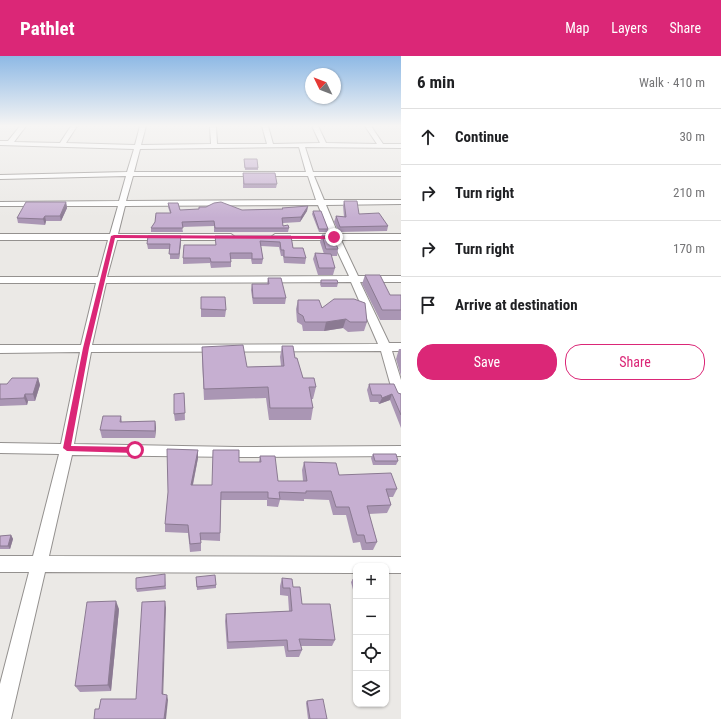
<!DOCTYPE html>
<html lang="en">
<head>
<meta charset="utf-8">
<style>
  body { margin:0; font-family:"Roboto Condensed",sans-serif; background:#f2f2f2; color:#202124 }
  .controls { position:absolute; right:12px; bottom:12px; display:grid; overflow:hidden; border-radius:8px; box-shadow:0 1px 3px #0004 }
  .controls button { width:36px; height:36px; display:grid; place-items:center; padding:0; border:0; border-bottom:1px solid #e0e0e0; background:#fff; color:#202124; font:20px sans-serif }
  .compass { position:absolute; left:305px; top:12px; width:36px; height:36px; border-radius:50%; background:#fff; box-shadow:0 1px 3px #0004; rotate:313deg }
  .stop { position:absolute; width:12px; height:12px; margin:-9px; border:3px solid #db2777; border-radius:50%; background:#fff }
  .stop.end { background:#db2777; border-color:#fff; box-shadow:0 1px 4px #0008 }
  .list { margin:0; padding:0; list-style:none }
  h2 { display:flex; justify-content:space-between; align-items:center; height:52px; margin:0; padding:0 16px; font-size:17px }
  h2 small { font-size:13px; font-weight:400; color:#757577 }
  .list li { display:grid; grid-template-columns:26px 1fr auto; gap:12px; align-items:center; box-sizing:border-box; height:56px; padding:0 16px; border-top:1px solid #e0e0e0 }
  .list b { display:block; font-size:15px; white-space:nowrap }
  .list em { font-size:13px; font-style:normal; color:#757577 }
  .actions { display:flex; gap:8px; padding:12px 16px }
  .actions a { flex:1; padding:9px 0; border:1px solid #db2777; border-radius:16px; text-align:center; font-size:14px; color:#db2777 }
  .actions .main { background:#db2777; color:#fff }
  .icon { flex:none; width:22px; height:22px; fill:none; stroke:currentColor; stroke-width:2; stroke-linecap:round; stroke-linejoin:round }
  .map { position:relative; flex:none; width:401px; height:663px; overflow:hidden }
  header { display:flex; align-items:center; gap:24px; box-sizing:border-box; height:56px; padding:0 20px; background:#db2777; color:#fff }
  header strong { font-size:19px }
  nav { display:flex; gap:22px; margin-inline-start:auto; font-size:14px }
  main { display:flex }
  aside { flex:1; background:#fff }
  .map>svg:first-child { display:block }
</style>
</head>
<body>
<header>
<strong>Pathlet</strong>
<nav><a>Map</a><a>Layers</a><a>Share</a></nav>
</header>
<main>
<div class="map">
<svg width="401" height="663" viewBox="0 0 401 663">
  <rect width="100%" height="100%" fill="#ebe9e6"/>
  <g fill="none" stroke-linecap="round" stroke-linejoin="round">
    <g stroke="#94918f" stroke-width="2">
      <path id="minor" d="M20,70H26L14,86L60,87L71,70H77L66,87L135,89L140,70H146L141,89L211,88L210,70H216L217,88H267L262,70H268L273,88L320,87L312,70H318L326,87L377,88L365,70H371L383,88H401V92L305,91L313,116H401V120H314L324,144H401V148L326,149L338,178H401V184H341L358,220H401V226H360L389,287H401V295H392L401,324V344L397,343L390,327L381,295L91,296L74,388L236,391L401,390V400L236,401L72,399L49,500L401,501V517H386V510H356V517L45,516L11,663H0V628L29,516H0V500H33L59,398L0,397V387L61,388L80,296L0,297V289H81L96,227H0V221H98L108,184H0V178H110L118,150H0V146L119,145L126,120L0,123V119L127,116L134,93L0,89V85H8ZM299,91L306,116H134L140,93ZM133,120H308L316,144L126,145ZM318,149L330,178H275L271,181L275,184H332L349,220L107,221L117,184H231L235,181L231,178H118L125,150ZM351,226L378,288L92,289L106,227Z"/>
    </g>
    <use href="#minor" fill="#fff" fill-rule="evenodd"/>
  </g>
  <g fill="#aa96b4">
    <path d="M244,103L258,112V114H245Z"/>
    <path d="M243,117L277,128L276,132H243Z"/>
    <path d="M344,145L359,158L388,170L387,175L339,176L334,166L336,160L344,161L343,150Z"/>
    <path d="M66,146L67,152L61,165H46L45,169L18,167L17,162Z"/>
    <path d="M168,147L180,154H242L282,153V152L308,150L307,155L300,166L283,167V170L289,172L288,176H214V170L182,171L183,176H151V172L170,157L168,151Z"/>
    <path d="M313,155L328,173V176H319L312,158Z"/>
    <path d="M322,179L338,193L337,200H331L335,212L333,219H318L313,203L315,197L324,198L320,186Z"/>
    <path d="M181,180V186L179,203H170V193H148L147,188Z"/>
    <path d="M215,180H291L293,192L306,202L305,208L284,207L283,200H281L279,191L261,190L263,203L262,208H252L251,203H231V211L211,212L210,207L183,208V202L216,189Z"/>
    <path d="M365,219L390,239H401V264H380L362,228Z"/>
    <path d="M268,222L286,242L285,248H253L251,234L252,228H267Z"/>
    <path d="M321,224L338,227L337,231H321L320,228Z"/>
    <path d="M201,241L226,254L225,261H201Z"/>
    <path d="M298,244L367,266L364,275L348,276L343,272L324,275H303L302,269L297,266L296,253Z"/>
    <path d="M282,290L295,302L303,322L316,331L313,343H311L313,352L311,364H269L266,342L204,344L202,302V291L247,311L281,310L280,301Z"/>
    <path d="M399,293H401V320L396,303Z"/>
    <path d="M38,322L40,329L35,345H28L27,349L0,350V328H7Z"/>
    <path d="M369,328L401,338V372L390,344L379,348L378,346H370L367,334Z"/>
    <path d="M184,337L185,364L175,365L174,358Z"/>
    <path d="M121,360L122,366L155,365L156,372L155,382H102L100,374Z"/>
    <path d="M198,394V402L193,429H212L239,406H259L260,400L278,425H303L302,414L304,406L339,419L397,433L393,441H389L391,449L387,457L369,458L377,486L373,494H362L360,486L353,487L346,459H333L329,444L304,443V445L280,444L278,451L267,450V444H221L220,485L201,484V495L190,496L188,477L165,476V468Z"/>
    <path d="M373,398L398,405L396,409H373L371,402Z"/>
    <path d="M11,479L13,483L10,493H0V480Z"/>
    <path d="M165,518L166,533L137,536L136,533Z"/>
    <path d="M196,521L216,529V532L197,534Z"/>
    <path d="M282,522L293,531L302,548L335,584L332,590H301L302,594L299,601H286L284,590L227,593L225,565L226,558L289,555L288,540L280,539V530Z"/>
    <path d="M353,523H356V545L351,526Z"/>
    <path d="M119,553L111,635L80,636L75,630Z"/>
    <path d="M307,645L327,663H308L306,647Z"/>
  </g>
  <g fill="#8b7a92">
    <path d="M66,146L67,152L61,165L60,160Z"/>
    <path d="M308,150L307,155L300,166L301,161Z"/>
    <path d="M45,160L46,165L45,169L43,163Z"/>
    <path d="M181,180V186L179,203V198Z"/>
    <path d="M346,263L343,272L324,275L326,266Z"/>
    <path d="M38,322L40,329L35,345L33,338Z"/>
    <path d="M25,338L28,345L27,349L24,342Z"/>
    <path d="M392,338L390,344L379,348L382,342Z"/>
    <path d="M155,365L156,372L155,382Z"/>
    <path d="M198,394V402L191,437V429Z"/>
    <path d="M11,479L13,483L10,493L8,490Z"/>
    <path d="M116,545L119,553L111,635L108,629Z"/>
    <path d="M165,545L166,552L163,644L162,638Z"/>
    <path d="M167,639L168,644L166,663H164Z"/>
  </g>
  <g fill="#c6afd1" stroke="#8b7a92">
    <path d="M244,103H257L258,112H245Z"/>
    <path d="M243,117H275L277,128H244Z"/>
    <path d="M344,145H357L359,158L379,157L388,170L340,171L336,160L346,161Z"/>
    <path d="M26,146H66L60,160H45L43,163L17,162Z"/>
    <path d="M221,146L242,154L283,153L282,152L308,150L301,161L282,162L283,170L288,169L289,172H215L214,165L182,166L183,172H151L155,166L156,157H171L168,147H178L180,154L199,153V151H206L214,147Z"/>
    <path d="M313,155H321L328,173H319Z"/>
    <path d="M322,179L333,180L338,193H326Z"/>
    <path d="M148,180H181L179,198H169L170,188H147Z"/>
    <path d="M215,180H291L293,192H303L306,202L284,201V194H281L280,186L260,185L263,203H252V197H230L231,206H211L210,202H183L184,189H216Z"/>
    <path d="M315,197L331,198L335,212H319Z"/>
    <path d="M365,219H380L390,239H401V254H382Z"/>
    <path d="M268,222H281L286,242H253L252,228H269Z"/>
    <path d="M321,224H337L338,227H321Z"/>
    <path d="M201,241H225L226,254L201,253Z"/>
    <path d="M334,243H354L365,247L367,266H350L346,263L326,266H305L303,260L298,257V244H319L322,252Z"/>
    <path d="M243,289L247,311L284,310L282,290H293L295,302H297L303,322H314L316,331H309L313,352H270L268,331L204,333L202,291Z"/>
    <path d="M12,322H38L33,338H25L24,342L0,343V328H7Z"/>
    <path d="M369,328H394L398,337L401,338V359L392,338L382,342L381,339H372Z"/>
    <path d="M184,337L185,357L174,358V338Z"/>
    <path d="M103,360H121L120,366L155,365V375L100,374Z"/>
    <path d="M167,393L198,394L191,429H212L213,394H239V406H261L260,400H275L278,425H307L304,406L336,407L339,419L391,417L397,433H386L391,449L367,450L377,486L366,487L364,479H357L349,451H336L331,435H306V437L279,436L280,443L268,442V436H221L220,477H200L201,487L190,488L188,469L165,468L168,436Z"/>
    <path d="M373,398H396L398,405H375Z"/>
    <path d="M11,479L8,490H0V480Z"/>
    <path d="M165,518V530L136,533V522Z"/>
    <path d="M215,519L216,529L197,531L196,521Z"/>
    <path d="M282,522L292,523L293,531H300L302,548H330L335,584L299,583L302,594L288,595L287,584L228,586L226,558L292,555L290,532H283Z"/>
    <path d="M353,523H356V536Z"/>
    <path d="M116,545L108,629L75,630L87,546Z"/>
    <path d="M165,545L162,638L167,639L164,663H94L95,653H99L101,643H136L142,546Z"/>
    <path d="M323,643L327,663H310L307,645Z"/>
  </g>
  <linearGradient id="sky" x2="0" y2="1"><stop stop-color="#8eb9e5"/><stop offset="0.43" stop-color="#f6f5f4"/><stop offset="1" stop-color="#f6f5f4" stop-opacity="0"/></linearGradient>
  <rect width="401" height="162" fill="url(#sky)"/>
  <path fill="#db2777" d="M114,179L334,180L336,181L334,183L115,182L89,292L71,390L135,391L139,394L135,397L67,395L63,392L83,292L111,180Z"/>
</svg>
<div class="controls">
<button>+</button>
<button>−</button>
<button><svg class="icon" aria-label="locate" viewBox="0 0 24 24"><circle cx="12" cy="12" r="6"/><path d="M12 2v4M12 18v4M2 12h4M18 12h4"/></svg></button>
<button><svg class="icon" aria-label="layers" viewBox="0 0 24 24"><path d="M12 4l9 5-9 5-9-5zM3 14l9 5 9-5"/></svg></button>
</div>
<svg class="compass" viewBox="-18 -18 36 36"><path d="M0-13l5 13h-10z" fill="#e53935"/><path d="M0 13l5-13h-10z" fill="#757577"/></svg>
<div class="stop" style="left:135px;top:394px"></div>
<div class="stop end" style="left:334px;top:181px"></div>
</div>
<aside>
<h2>6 min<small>Walk · 410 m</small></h2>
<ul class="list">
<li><svg class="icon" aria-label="ahead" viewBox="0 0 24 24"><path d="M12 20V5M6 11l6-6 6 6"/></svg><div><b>Continue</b></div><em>30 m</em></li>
<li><svg class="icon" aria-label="right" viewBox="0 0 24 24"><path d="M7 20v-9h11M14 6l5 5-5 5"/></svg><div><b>Turn right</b></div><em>210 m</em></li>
<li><svg class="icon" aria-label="right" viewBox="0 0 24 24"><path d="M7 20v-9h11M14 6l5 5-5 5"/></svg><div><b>Turn right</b></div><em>170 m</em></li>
<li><svg class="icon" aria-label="arrive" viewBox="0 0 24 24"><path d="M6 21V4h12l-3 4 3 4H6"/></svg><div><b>Arrive at destination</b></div></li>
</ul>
<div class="actions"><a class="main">Save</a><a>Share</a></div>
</aside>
</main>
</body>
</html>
